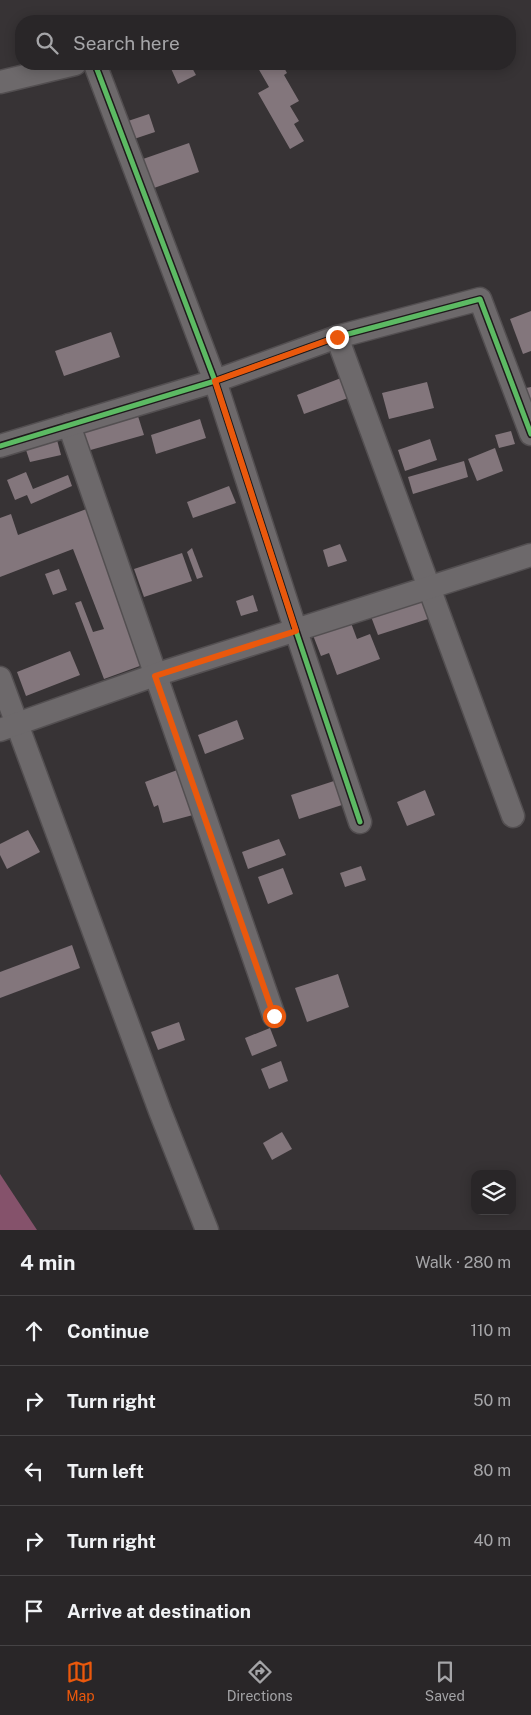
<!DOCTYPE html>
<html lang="en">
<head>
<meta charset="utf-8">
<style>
  body { margin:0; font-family:"Public Sans",sans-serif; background:#312e30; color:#f1f3f6 }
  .controls { position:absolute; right:15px; bottom:15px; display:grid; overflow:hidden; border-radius:10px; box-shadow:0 2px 12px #0003 }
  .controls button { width:45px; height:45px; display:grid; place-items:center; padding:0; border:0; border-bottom:1px solid #454345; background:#292628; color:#f1f3f6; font:25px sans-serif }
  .stop { position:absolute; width:15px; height:15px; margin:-11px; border:4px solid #ea580c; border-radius:50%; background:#fff }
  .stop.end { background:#ea580c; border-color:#fff; box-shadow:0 1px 5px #0008 }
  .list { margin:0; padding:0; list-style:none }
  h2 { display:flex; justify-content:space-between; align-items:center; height:65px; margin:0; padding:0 20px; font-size:21px }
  h2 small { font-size:16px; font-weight:400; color:#a5a5a8 }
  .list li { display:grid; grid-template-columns:32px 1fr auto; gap:15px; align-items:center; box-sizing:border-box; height:70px; padding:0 20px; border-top:1px solid #454345 }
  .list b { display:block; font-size:19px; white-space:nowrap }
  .list em { font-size:16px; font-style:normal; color:#a5a5a8 }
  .icon { flex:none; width:28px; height:28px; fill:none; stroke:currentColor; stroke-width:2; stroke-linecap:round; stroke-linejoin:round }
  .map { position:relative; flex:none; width:531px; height:1230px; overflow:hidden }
  .search { position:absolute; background:#292628; box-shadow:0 2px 12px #0003; left:15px; right:15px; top:15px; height:55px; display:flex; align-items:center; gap:12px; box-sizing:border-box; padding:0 18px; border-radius:20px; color:#a5a5a8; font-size:19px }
  .sheet { height:415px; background:#292628 }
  nav { display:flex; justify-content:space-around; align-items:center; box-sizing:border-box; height:70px; border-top:1px solid #454345; background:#292628; font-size:14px; color:#a5a5a8 }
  nav a { display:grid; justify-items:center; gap:2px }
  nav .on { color:#ea580c }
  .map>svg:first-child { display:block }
</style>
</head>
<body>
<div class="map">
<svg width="531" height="1230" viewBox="0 0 531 1230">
  <rect width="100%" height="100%" fill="#373335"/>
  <path fill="#85526b" d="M0,1174L37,1230H0Z"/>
  <g fill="#83767c">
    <path d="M169,64H190L196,75L178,84Z"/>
    <path d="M265,64H282L287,73L284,75L299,101L290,106L299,121L294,124L304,141L290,149L258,93L269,87L258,68Z"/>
    <path d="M149,114L155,132L134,139L128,121Z"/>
    <path d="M189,143L199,172L154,188L143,159Z"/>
    <path d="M531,311V351L523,354L510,319Z"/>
    <path d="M111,332L120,357L64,376L55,351Z"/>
    <path d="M341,378L348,398L304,414L297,395Z"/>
    <path d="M427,382L434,408L389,419L382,393Z"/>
    <path d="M531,387V405H530L526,388Z"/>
    <path d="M137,413L144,435L87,451L81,428Z"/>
    <path d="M200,419L206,438L156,454L151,435Z"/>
    <path d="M511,431L515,444L499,448L495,435Z"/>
    <path d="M56,436L61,455L30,462L24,444Z"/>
    <path d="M430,439L437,460L405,471L398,450Z"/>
    <path d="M495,448L503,471L477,481L468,459Z"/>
    <path d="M464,461L468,477L413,494L408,477Z"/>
    <path d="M26,472L33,489L68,475L72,486L31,504L27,495L15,500L7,480Z"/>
    <path d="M229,486L236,503L193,518L187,502Z"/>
    <path d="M89,508L148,663L104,679L75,603L81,601L93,632L104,629L73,549L0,577V518L11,514L18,535Z"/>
    <path d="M340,544L347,561L328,567L323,550Z"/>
    <path d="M192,548L203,577L197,579L187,552Z"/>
    <path d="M182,553L192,581L144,597L134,569Z"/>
    <path d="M59,569L67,590L53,595L45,574Z"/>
    <path d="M253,595L258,611L241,616L236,601Z"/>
    <path d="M423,597L431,618L378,635L370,614Z"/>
    <path d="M348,615L357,639L370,634L380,659L337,675L329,653L321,656L311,630Z"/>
    <path d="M70,651L80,675L26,696L17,672Z"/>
    <path d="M237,720L244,739L205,754L198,735Z"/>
    <path d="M180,769L193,815L163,823L158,805L154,807L145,782Z"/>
    <path d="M337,780L345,804L299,819L291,795Z"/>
    <path d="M425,790L435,815L407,826L397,802Z"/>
    <path d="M28,830L40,852L7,869L0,855V844Z"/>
    <path d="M279,839L286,855L248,869L242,852Z"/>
    <path d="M361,866L366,880L345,887L340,873Z"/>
    <path d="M283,868L293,894L268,904L258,877Z"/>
    <path d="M72,945L80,968L0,998V972Z"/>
    <path d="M338,974L349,1007L307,1022L295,988Z"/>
    <path d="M179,1022L185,1040L158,1050L151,1032Z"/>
    <path d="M270,1028L277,1046L252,1056L245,1038Z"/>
    <path d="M281,1061L288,1081L269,1089L261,1069Z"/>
    <path d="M282,1132L292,1149L272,1160L263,1143Z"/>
  </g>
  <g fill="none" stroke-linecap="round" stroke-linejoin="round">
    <g stroke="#534f51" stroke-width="25">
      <g id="street">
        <path d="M95,64L215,381L296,631L360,822"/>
        <path d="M0,82L75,64"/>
        <path d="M337,337L513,816"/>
        <path d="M69,425L274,1016"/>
        <path d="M0,446L215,381L337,337L480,299L531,434"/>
        <path d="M0,678L160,1111L207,1230"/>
        <path d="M0,730L155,675L531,555"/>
      </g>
    </g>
    <use href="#street" stroke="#6d696b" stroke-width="22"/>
    <g stroke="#1e1a1b" stroke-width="8">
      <g id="cycleway">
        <path d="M95,64L215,381L296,631L360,822"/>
        <path d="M0,446L215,381L337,337L480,299L531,434"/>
      </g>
    </g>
    <use href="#cycleway" stroke="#5cba63" stroke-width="5"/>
  </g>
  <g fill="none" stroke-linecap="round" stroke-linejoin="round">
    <path stroke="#ea580c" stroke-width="6" d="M274,1016L155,676L296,631L215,381L337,337"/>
  </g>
</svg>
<div class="controls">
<button><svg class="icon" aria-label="layers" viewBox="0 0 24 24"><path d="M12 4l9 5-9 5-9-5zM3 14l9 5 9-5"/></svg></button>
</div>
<div class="stop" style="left:274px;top:1016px"></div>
<div class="stop end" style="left:337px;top:337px"></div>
<div class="search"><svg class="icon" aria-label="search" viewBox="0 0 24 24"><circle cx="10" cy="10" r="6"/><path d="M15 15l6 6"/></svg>Search here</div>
</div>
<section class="sheet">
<h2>4 min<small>Walk · 280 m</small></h2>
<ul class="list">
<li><svg class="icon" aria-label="ahead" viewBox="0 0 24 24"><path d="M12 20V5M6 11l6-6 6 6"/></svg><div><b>Continue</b></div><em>110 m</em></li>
<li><svg class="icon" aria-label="right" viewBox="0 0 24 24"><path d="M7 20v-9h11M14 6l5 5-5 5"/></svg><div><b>Turn right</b></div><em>50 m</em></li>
<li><svg class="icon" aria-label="left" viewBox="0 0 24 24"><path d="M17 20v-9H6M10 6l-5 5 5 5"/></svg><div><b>Turn left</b></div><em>80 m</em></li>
<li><svg class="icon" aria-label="right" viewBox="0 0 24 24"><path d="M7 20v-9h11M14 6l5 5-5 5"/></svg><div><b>Turn right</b></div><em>40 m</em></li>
<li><svg class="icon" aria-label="arrive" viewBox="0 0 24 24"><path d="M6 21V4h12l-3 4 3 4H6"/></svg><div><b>Arrive at destination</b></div></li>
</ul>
</section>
<nav>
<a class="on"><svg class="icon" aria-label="map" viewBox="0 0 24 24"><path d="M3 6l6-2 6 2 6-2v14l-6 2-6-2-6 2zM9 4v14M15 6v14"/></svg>Map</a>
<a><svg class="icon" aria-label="directions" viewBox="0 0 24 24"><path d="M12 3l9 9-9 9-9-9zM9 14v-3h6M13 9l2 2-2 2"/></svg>Directions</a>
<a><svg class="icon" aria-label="saved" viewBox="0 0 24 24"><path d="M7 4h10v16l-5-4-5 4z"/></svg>Saved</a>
</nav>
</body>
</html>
